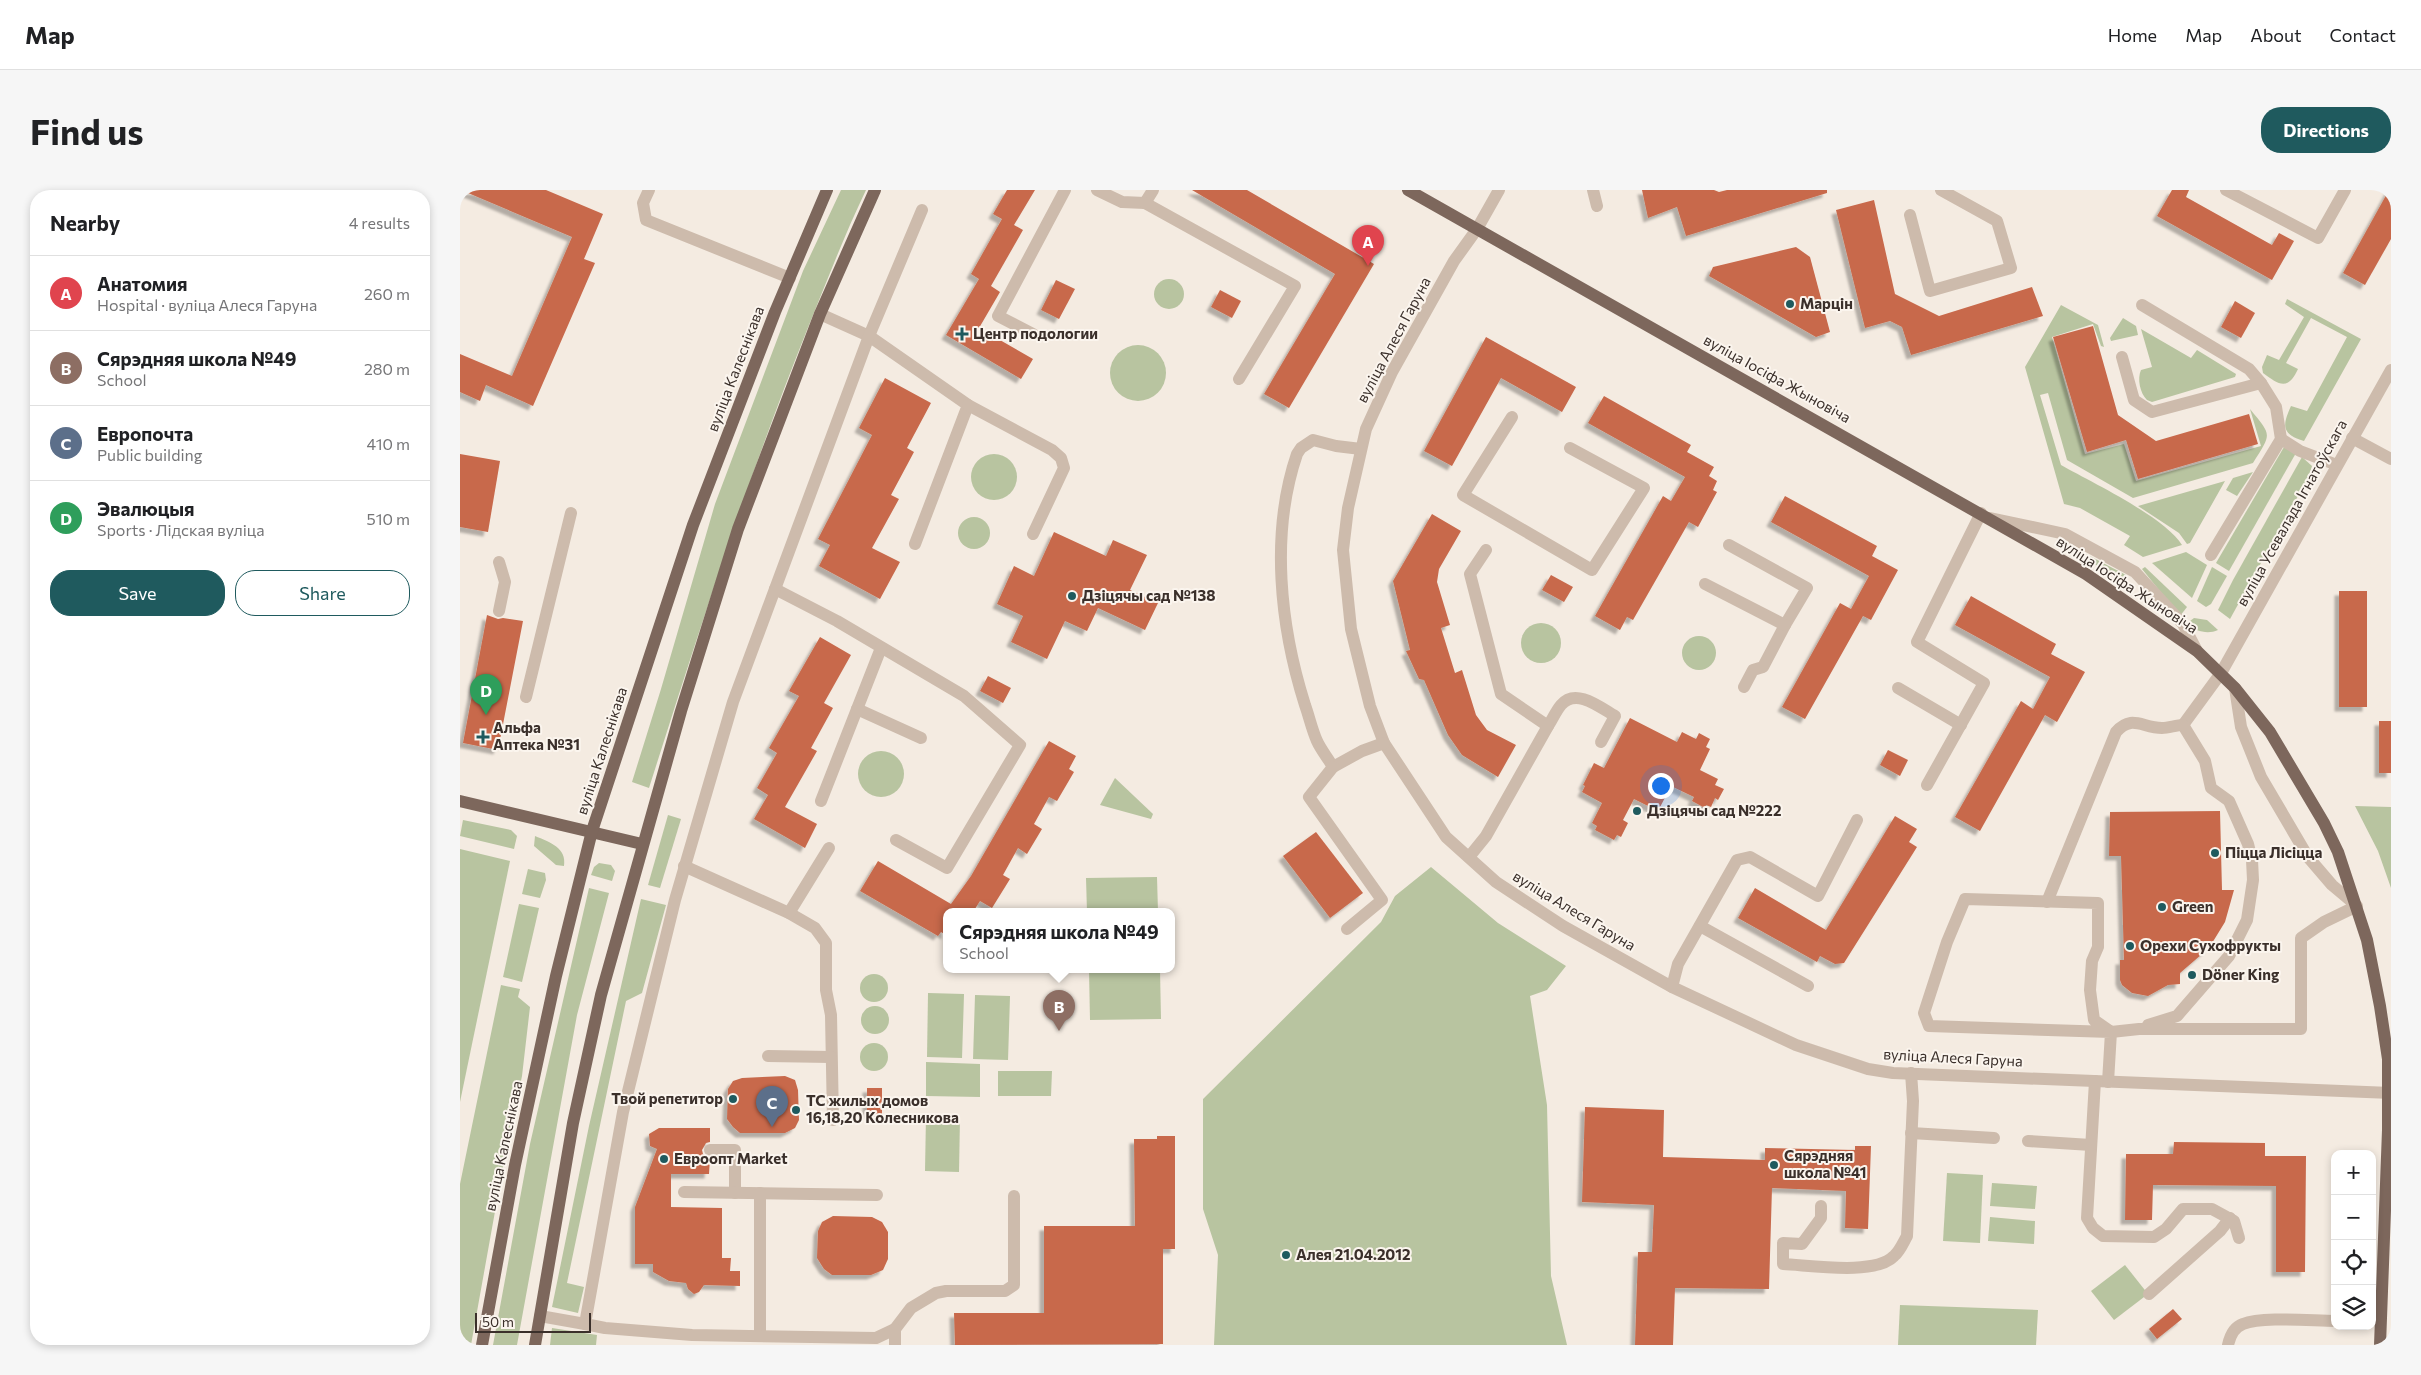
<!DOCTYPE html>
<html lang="en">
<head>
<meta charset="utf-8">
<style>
  body { margin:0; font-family:Commissioner,sans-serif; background:#f6f6f6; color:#202124 }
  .controls { position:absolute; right:15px; bottom:15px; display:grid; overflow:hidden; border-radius:10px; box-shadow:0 2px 8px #0003 }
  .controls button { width:45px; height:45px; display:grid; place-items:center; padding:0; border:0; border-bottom:1px solid #e0e0e0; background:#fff; color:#202124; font:25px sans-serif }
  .scale { position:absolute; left:15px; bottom:12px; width:116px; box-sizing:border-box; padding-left:5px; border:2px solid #3b302b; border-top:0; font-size:14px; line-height:18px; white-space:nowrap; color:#3b302b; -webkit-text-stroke:4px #fbf5ee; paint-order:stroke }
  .you { position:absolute; left:1200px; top:595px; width:18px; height:18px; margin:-12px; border:4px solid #fff; border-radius:50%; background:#1a73e8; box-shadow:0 0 0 8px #1a73e833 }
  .badge { display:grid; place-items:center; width:32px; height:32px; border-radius:50%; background:#1f5a5e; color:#fff; font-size:16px; font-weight:700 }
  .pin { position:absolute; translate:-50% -41px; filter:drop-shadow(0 1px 2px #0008) }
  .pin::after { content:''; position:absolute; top:26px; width:18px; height:15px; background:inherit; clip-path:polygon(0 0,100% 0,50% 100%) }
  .popup { position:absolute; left:483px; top:718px; width:232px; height:65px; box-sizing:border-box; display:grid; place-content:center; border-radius:10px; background:#fff; filter:drop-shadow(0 1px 4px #0005); font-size:16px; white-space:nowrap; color:#757577 }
  .popup b { font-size:19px; color:#202124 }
  .popup::after { content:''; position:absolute; left:50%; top:100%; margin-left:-10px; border:10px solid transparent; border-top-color:#fff }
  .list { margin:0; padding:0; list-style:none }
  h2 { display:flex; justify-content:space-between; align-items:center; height:65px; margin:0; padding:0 20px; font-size:21px }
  h2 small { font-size:16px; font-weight:400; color:#757577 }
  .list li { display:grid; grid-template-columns:32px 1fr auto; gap:15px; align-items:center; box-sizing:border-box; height:75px; padding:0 20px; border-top:1px solid #e0e0e0 }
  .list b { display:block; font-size:19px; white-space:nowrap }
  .list p { margin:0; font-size:16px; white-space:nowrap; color:#757577 }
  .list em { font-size:16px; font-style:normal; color:#757577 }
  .actions { display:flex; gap:10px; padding:15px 20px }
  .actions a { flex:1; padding:11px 0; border:1px solid #1f5a5e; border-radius:20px; text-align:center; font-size:18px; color:#1f5a5e }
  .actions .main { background:#1f5a5e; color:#fff }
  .icon { flex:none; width:28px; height:28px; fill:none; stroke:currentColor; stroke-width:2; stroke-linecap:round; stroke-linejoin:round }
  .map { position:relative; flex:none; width:1931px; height:1155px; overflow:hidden; border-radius:20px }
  header { display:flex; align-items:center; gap:30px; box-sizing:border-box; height:70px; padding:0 25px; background:#fff; border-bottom:1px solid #e0e0e0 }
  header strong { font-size:24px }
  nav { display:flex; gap:28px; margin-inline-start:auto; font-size:18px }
  .intro { display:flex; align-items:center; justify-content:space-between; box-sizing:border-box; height:120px; padding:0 30px }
  h1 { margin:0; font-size:35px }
  .button { padding:12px 22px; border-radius:20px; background:#1f5a5e; color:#fff; font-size:18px; font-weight:700 }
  main { display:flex; gap:30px; padding:0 30px }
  aside { flex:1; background:#fff; border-radius:20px; box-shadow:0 2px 8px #0003 }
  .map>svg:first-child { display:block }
</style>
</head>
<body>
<header>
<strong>Map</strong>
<nav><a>Home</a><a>Map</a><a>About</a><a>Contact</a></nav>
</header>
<div class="intro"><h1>Find us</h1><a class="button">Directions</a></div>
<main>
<aside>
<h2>Nearby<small>4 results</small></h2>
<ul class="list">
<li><span class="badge" style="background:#e0444e">A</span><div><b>Анатомия</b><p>Hospital · вуліца Алеся Гаруна</p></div><em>260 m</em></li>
<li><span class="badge" style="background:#8d6e63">B</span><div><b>Сярэдняя школа №49</b><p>School</p></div><em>280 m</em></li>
<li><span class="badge" style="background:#5c6f8a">C</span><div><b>Европочта</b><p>Public building</p></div><em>410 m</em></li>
<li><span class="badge" style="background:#2e9e5b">D</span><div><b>Эвалюцыя</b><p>Sports · Лідская вуліца</p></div><em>510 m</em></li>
</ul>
<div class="actions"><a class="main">Save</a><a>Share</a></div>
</aside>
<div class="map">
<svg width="1931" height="1155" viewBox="0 0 1931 1155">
  <defs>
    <filter id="shadow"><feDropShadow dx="-4.5" dy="4.5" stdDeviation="1" flood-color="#0004"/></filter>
  </defs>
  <rect width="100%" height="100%" fill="#f4ebe1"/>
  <g fill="#b8c4a0">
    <path d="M381,0H406C384,46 366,93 347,140C287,290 238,444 189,598L172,592L201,499L255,314L343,81Z"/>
    <circle cx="709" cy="104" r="15"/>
    <path d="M1827,109L1901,149L1844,251C1820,244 1823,234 1831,216L1847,221L1887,147L1851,128L1826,173L1838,179C1828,201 1819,195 1803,183L1802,177L1807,165L1819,170L1844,127L1825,114Z"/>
    <path d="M1601,115L1638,135L1644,157L1641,156L1633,134L1592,147L1625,264L1664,254L1676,291L1801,256L1790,219C1812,246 1812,243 1793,273L1673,308L1607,270L1588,203L1580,205L1601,275C1631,292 1705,327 1722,355L1683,367L1664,355L1670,346L1620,318L1604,314L1565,177Z"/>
    <path d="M1663,128L1676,136L1678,145L1651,151L1650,148Z"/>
    <path d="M1681,139L1731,168L1737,160L1776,184L1775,187L1692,212L1687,210C1680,203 1677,189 1681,180L1692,177Z"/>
    <circle cx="678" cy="183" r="28"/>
    <path d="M1824,257L1836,263L1769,381L1756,373Z"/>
    <circle cx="534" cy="287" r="23"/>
    <path d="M1842,267L1852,276L1849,286L1770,429L1758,420L1773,390Z"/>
    <path d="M1793,282L1777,306L1766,300L1773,288Z"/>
    <path d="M1765,291L1730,353L1727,354L1719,343L1678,316Z"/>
    <circle cx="514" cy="343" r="16"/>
    <path d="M1603,352L1666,385L1667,392L1600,355Z"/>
    <path d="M1726,362L1747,375L1732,408L1692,373Z"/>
    <path d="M1685,377L1727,417L1720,426L1682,379Z"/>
    <path d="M1752,377L1767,386L1751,414L1746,417L1737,411Z"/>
    <path d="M1734,428L1747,430L1758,440C1747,445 1736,441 1726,434Z"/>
    <circle cx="1081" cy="453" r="20"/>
    <circle cx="1239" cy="463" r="17"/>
    <circle cx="421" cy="584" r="23"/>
    <path d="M655,588L693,624L691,629L640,615Z"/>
    <path d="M1895,616L1931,617V698L1918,661Z"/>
    <path d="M208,625L221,629L200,698L188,695Z"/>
    <path d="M3,630L51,640L57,646L54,659L0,646Z"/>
    <path d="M75,646C90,652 107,658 104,676L96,675L74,656Z"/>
    <path d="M0,659L50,671L0,912Z"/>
    <path d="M139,673L151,675L155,681L152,691L131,685L134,677Z"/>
    <path d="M971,677L1038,733L1106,776L1087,800L1070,806L1087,915L1091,1086L1107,1155H754L758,1065L743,1019V909L921,732L935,706Z"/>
    <path d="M68,679L85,683L86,690L80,708L62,704Z"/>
    <path d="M697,687L698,722H627L626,688Z"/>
    <path d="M129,698L149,703L117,825L57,1155H33L70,954Z"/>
    <path d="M181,709L206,715L182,803L166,811L107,1093L124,1097L118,1123L92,1117L129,936Z"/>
    <path d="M59,714L79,718L62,792L43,787Z"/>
    <path d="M629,780H700L701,829L630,830Z"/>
    <circle cx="414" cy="798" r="14"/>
    <path d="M41,795L60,799L58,807L70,817L62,886L43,977L11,1155H0V994Z"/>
    <path d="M468,803L504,804L502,868L467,867Z"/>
    <path d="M515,805L550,806L548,870L513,869Z"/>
    <circle cx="415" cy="830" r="14"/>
    <circle cx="414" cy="867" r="14"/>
    <path d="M466,872L520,874V907L466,906Z"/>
    <path d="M538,881H592L591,906H538Z"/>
    <path d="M466,926L500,927L499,982L465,981Z"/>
    <path d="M1487,983L1523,985L1520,1053L1483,1051Z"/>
    <path d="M1532,993L1577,996L1575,1019L1530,1016Z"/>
    <path d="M1530,1027L1575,1031L1574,1054L1528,1051Z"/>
    <path d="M1665,1075L1688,1104L1654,1130L1631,1101Z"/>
    <path d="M1440,1115L1578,1120L1576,1155H1438Z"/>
    <path d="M92,1138L137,1145L136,1155H90Z"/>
  </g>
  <g fill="#c8694b" filter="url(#shadow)">
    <path d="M1,0H86L143,24L124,69L135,73L73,216L26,195L20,211L0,202V164L52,186L112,47Z"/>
    <path d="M547,0H575L554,35L563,40L531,96L540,102L519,138L573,169L561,189L486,145L519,89L511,84L542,29L533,24Z"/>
    <path d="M732,0H787L914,74L829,218L804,204L875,84Z"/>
    <path d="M1182,0H1254L1259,2L1267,0H1367V3L1226,46L1217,17L1188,28Z"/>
    <path d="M1712,0H1729L1726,7L1812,55L1819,43L1834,51L1812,90L1697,26Z"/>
    <path d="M1929,0H1931V49L1905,95L1883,83Z"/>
    <path d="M1414,10L1435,104L1479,126L1572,97L1583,126L1451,165L1442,137L1430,131L1405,138L1376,20Z"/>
    <path d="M1336,57L1350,67L1370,142L1356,147L1249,86L1253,77Z"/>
    <path d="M596,90L615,99L599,129L581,120Z"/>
    <path d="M760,100L781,111L772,128L751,117Z"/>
    <path d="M1775,111L1795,123L1781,148L1761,137Z"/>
    <path d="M1633,136L1658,225L1696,251L1789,224L1798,254L1678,289L1666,250L1627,262L1593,147Z"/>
    <path d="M1026,147L1116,197L1102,222L1041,188L992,276L964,261Z"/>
    <path d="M425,188L471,213L447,258L454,262L431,305L439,309L412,358L440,372L420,409L359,376L370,355L358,349L412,245L399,238Z"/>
    <path d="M1144,206L1231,255L1227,262L1254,277L1249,286L1257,291L1253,300L1257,302L1238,337L1229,332L1173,430L1167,427L1160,440L1135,426L1203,306L1211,311L1225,287L1128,233Z"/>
    <path d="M0,264L40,271L28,342L0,337Z"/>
    <path d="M1325,306L1417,356L1412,366L1438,380L1411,430L1403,426L1345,529L1322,517L1380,413L1391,419L1409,386L1311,332Z"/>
    <path d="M972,324L1001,341L979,379L977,392L990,435L981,438L995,483L1002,480L1016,525L1027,540L1056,555L1038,587L1002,565L988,545L964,490L959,489L946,461L950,460L933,391Z"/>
    <path d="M594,342L646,366L653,350L687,365L670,400L698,413L685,440L638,418L627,441L605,431L587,469L551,452L563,426L537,414L554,376L574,386Z"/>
    <path d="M1091,385L1113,397L1104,412L1082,400Z"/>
    <rect x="1879" y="401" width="28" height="116"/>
    <path d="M1511,406L1596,454L1591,464L1625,482L1597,532L1585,525L1520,641L1495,627L1561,511L1573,519L1590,487L1495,435Z"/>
    <path d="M27,425L38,429L43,428L63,431L38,560L3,553Z"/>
    <path d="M360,447L391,465L364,513L373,518L351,558L357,561L325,617L357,634L345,658L294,629L308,605L297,598L317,563L309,558L339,506L329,501Z"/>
    <path d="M528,486L551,498L543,513L520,501Z"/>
    <path d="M1170,528L1217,552L1222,542L1236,549L1239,543L1250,549L1246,557L1250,559L1240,580L1258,589L1255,595L1264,599L1258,610L1255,608L1251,617L1246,615L1245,618L1232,611L1234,607L1211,596L1198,621L1174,609L1163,630L1168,633L1161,647L1157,645L1154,650L1135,640L1137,636L1132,633L1142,613L1122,602L1125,596L1123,595L1134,573L1144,578Z"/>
    <rect x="1919" y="531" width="12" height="52"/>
    <path d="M589,551L616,566L609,579L614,582L597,611L589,607L574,634L582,639L567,664L558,658L543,685L550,689L532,718L520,711L513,722H486V745L481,742L478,746L400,701L418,671L491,714L511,686Z"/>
    <path d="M1428,560L1448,570L1440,586L1420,575Z"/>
    <path d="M1760,621L1762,700H1774L1765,732L1749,758L1720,783V794L1708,795L1688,806L1672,803L1662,795L1660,790V770H1664L1661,666H1649L1650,622Z"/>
    <path d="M1435,626L1457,639L1449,652L1457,657L1384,773L1375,774L1360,766L1357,772L1278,728L1295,698L1366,740Z"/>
    <path d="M856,642L903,703L870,728L823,666Z"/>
    <path d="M325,886L335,890L338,900L339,930L335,938L325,943H280L273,937L267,929L268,899L273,891L282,888Z"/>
    <rect x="407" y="898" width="15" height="26"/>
    <path d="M1125,917L1204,920L1203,967L1305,970V958L1395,960V956H1411L1408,1039L1385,1038L1386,1001L1312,998L1309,1099L1215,1098L1213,1155H1175L1178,1062H1192L1194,1015L1122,1012Z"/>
    <path d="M199,938H250V952L246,953L242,960L243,964L250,968L249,984H211V1017L262,1018V1068H271L270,1081H280V1096L244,1095L239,1102L234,1104L228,1099L226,1093L209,1091L193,1082V1074H175V1017L197,959L190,956L189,944Z"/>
    <path d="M697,946H715V1059H703V1154L495,1155L494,1123H584V1036H675L674,949H697Z"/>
    <path d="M1714,952L1805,953V966H1846L1845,1082H1816V996L1693,995L1692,1030H1665L1666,964H1713Z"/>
    <path d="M373,1026L412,1027L422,1032L428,1042V1069L423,1080L411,1085H372L364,1079L357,1068L358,1041L362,1032Z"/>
    <path d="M1713,1119L1722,1129L1697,1149L1689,1139Z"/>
  </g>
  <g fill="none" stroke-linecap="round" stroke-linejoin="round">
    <g stroke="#cdbbac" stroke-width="12">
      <path d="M189,0L183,13L186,30L330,88"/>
      <path d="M637,0L662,12L685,13L693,0"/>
      <path d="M1039,0L1017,39L994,71L932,182L906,239L888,318L883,360L891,439L910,516L924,553L986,647L1036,692L1103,736L1212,797L1336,855L1408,879L1433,883L1931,903"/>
      <path d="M1133,0L1137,16"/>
      <path d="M1766,0L1858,48L1885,0"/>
      <path d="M685,13L835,96L779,189"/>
      <path d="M1450,25L1470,101L1551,78L1537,31L1481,0"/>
      <path d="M1682,115L1789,179L1801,193"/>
      <path d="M360,124L409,146L508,215L455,354"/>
      <path d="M573,144L538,126L605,0"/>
      <path d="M1662,167L1674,210L1692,222L1801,193L1816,217L1821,249L1751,365"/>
      <path d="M508,215L592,260L601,268L604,278L573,344"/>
      <path d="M1052,227L1003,305L1132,380L1184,298L1110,258"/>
      <path d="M1892,248L1931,269"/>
      <path d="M1821,249L1840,261L1877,275"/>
      <path d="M901,259L876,256L853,250L841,258L837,264C810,343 820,436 845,515C849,526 852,540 857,551C861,560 868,568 873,577L902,561L924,553"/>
      <path d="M1530,328L1605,344L1675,382L1723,434L1737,461"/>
      <path d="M1269,355L1347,398L1325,435L1303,477L1293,480L1284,497"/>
      <path d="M39,372L45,392L39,421"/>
      <path d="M1245,394L1325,435"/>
      <path d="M315,399L377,431L504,506L560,555L487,678L436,650"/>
      <path d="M1438,498L1501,535"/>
      <path d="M66,507L111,323"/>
      <path d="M397,519L461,548"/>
      <path d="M1723,535L1761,483L1931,180"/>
      <path d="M1088,536C1092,530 1096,521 1101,515C1116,497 1141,518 1155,526L1141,552"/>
      <path d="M873,577L849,607L922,710L887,739"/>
      <path d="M1467,595L1524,493L1457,452L1521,323"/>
      <path d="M361,611L421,458"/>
      <path d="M1009,667L1026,646L1088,536L1041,504L1010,384L1026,360"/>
      <path d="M224,676L329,723L355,738L366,753V800L371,825L373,930"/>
      <path d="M1587,712L1656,542C1672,524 1682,538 1702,538C1709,538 1716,535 1723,535L1745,571L1751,598L1769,611L1788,654L1792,670L1793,690L1787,730L1769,766L1717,826L1688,835"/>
      <path d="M329,723L369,658"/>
      <path d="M1240,736L1348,796"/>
      <path d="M1212,797L1218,774L1277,670L1290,667L1358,706L1397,630"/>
      <path d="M308,866L371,867"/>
      <path d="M1635,891L1627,1028L1633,1038L1643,1046L1694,1047L1706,1039L1723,1019H1752L1774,1031L1779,1048"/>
      <path d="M1648,892L1651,842L1634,830L1630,800L1632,771L1638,757V713L1505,709L1487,752L1464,823L1469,836L1651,842L1679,839H1841V748L1864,732L1897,716L1872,695L1848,667L1801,587L1781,537L1775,498"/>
      <path d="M1451,943L1534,948"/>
      <path d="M1568,951L1631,955"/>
      <path d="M250,960H275V1003"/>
      <path d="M224,1002L417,1005"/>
      <path d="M300,1003V1145"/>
      <path d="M1361,1016V1028L1342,1054L1323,1053V1074C1349,1075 1415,1086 1434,1066C1440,1061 1443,1053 1447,1046L1453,911L1451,883"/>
      <path d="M1689,1104L1760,1041L1770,1028"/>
      <path d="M80,1126L125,1134L163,922L215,710L273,512L409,146L462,20"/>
      <path d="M125,1134L145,1138L232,1145L416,1148L435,1139L451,1118L476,1103L486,1101H545L554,1095V1006"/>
      <path d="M435,1139V1155"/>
      <path d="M1768,1155C1770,1146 1774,1137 1783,1134C1802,1126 1853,1131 1875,1131"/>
    </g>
    <g stroke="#7d675c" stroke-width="12">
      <path d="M948,0L1626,384L1737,461L1775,498L1810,542L1864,633L1878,662L1907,750L1920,816L1928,869V940L1920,1155"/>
      <path d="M0,611L182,654"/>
      <path d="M22,1155L55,975L96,786L132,641L233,335L315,122L367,0"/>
      <path d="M75,1155L113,933L141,805L221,521L278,339L360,124L415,0"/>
    </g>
  </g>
  <g fill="#1f5a5e" stroke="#fbf5ee" stroke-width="2">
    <circle cx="1330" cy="114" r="5"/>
    <path d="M499.5 136.5h5v5h5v5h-5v5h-5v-5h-5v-5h5z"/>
    <circle cx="612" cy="406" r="5"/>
    <path d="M20.5 539.5h5v5h5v5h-5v5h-5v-5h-5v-5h5z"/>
    <circle cx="1177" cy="621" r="5"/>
    <circle cx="1755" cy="663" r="5"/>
    <circle cx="1702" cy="717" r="5"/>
    <circle cx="1670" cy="756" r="5"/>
    <circle cx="1732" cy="785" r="5"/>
    <circle cx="273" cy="909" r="5"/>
    <circle cx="336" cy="920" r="5"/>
    <circle cx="204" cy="969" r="5"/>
    <circle cx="1314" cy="975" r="5"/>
    <circle cx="826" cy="1065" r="5"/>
  </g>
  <g text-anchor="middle" stroke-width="4" stroke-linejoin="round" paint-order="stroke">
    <g font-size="15" font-weight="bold" fill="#3b302b" stroke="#fbf5ee" text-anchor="start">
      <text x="1340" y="119">Марцін</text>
      <text x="513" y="149">Центр подологии</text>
      <text x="622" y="411">Дзіцячы сад №138</text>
      <text x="33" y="543">Альфа<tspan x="33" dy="17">Аптека №31</tspan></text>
      <text x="1187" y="626">Дзіцячы сад №222</text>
      <text x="1765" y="668">Піцца Лісіцца</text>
      <text x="1712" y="722">Green</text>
      <text x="1680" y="761">Орехи Сухофрукты</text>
      <text x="1742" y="790">Döner King</text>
      <text x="263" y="914" text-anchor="end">Твой репетитор</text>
      <text x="346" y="916">ТС жилых домов<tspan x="346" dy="17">16,18,20 Колесникова</tspan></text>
      <text x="1324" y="971">Сярэдняя<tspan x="1324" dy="17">школа №41</tspan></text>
      <text x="214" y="974">Евроопт Market</text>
      <text x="836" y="1070">Алея 21.04.2012</text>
    </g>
    <g font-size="15" fill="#3b302b" stroke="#fbf5ee">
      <text transform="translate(934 150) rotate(-62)" y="5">вуліца Алеся Гаруна</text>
      <text transform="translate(276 179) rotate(-69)" y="5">вуліца Калеснікава</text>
      <text transform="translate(1317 189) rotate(29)" y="5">вуліца Іосіфа Жыновіча</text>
      <text transform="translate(1832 323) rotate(-61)" y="5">вуліца Усевалада Ігнатоўскага</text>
      <text transform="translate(1667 395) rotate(33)" y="5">вуліца Іосіфа Жыновіча</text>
      <text transform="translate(142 561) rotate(-72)" y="5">вуліца Калеснікава</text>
      <text transform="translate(1114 721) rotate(31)" y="5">вуліца Алеся Гаруна</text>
      <text transform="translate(1493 868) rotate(3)" y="5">вуліца Алеся Гаруна</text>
      <text transform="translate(44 956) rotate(-78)" y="5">вуліца Калеснікава</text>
    </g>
  </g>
</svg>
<div class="controls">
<button>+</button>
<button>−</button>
<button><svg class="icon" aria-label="locate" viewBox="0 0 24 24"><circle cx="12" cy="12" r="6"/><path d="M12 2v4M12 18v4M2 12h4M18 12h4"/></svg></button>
<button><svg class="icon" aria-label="layers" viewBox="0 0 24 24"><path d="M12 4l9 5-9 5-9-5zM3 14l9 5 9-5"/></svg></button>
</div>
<div class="scale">50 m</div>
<div class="you"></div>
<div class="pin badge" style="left:908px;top:76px;background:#e0444e">A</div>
<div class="pin badge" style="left:599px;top:841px;background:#8d6e63">B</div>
<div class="popup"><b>Сярэдняя школа №49</b>School</div>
<div class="pin badge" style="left:312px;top:937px;background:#5c6f8a">C</div>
<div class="pin badge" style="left:26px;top:525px;background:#2e9e5b">D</div>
</div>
</main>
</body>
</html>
